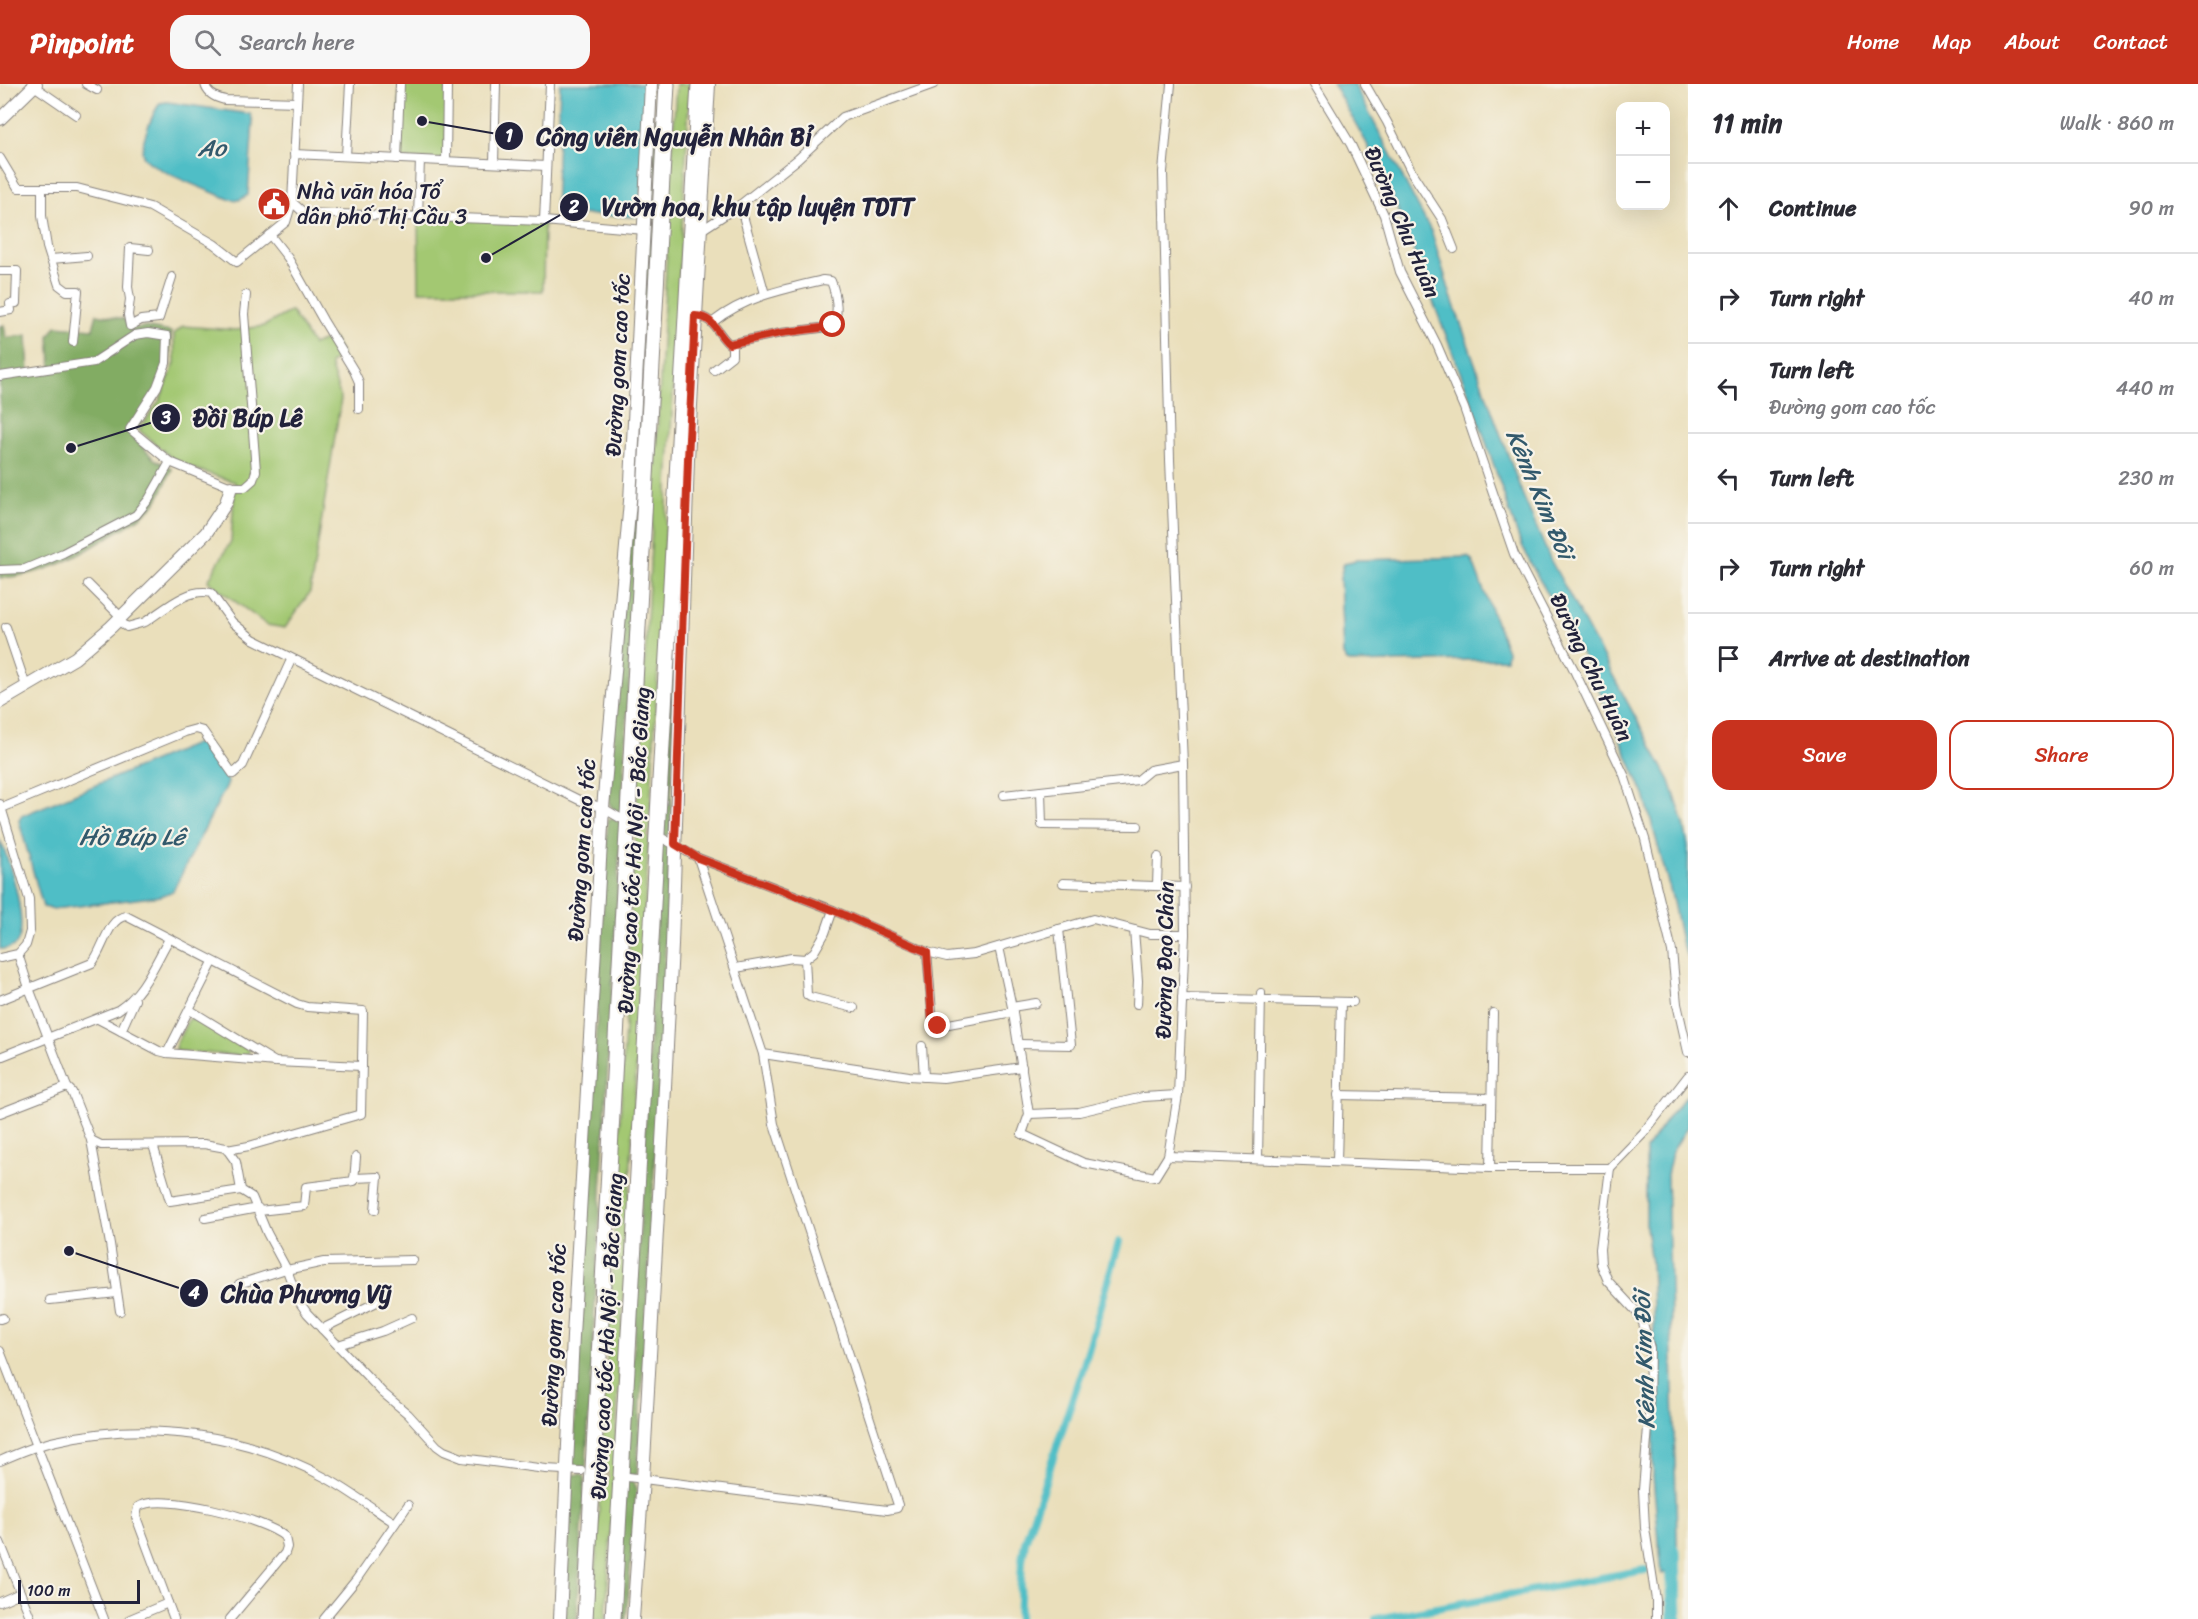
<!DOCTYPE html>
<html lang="en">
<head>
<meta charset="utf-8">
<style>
  body { margin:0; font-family:Sriracha,sans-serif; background:#f7f7f7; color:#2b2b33 }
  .controls { position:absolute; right:18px; top:18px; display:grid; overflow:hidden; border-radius:12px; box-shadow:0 6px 24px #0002 }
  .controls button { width:54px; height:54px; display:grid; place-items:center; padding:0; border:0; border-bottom:2px solid #e1e1e2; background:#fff; color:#2b2b33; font:30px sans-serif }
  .scale { position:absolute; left:18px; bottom:15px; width:122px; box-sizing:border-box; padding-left:6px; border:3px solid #22223b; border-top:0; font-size:16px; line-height:21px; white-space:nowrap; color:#22223b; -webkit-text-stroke:4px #f7f3e8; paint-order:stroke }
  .stop { position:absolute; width:18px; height:18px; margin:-14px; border:4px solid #c8321e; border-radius:50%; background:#fff }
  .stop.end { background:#c8321e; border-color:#fff; box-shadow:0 2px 6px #0008 }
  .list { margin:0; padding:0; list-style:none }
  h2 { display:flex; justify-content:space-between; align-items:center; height:78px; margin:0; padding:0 24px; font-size:26px }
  h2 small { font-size:20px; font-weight:400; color:#7c7c81 }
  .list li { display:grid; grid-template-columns:39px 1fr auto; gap:18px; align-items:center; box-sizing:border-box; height:90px; padding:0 24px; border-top:2px solid #e1e1e2 }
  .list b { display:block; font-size:22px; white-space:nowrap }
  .list p { margin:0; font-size:20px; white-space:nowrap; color:#7c7c81 }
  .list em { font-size:20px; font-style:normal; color:#7c7c81 }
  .actions { display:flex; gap:12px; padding:18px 24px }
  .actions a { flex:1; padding:14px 0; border:2px solid #c8321e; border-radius:18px; text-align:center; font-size:21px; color:#c8321e }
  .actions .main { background:#c8321e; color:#fff }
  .icon { flex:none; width:33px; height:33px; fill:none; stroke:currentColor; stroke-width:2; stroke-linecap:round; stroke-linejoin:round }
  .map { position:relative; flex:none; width:1688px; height:1535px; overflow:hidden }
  header { display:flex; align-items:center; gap:36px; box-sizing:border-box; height:84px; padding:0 30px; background:#c8321e; color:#fff }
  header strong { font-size:28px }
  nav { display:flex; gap:33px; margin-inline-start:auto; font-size:21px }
  .search { width:420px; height:54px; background:#f7f7f7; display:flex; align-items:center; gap:15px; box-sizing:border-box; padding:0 21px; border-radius:18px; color:#7c7c81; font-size:22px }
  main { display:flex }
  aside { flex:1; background:#fff }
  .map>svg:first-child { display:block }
</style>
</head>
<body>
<header>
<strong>Pinpoint</strong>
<div class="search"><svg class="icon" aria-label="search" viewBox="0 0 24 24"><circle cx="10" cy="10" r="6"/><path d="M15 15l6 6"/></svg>Search here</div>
<nav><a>Home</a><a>Map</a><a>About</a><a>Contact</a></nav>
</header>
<main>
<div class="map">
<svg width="1688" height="1535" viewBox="0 0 1688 1535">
  <rect width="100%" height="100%" fill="#f7f3e8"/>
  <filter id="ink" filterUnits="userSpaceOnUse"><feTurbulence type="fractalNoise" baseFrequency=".0167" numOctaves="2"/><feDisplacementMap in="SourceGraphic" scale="12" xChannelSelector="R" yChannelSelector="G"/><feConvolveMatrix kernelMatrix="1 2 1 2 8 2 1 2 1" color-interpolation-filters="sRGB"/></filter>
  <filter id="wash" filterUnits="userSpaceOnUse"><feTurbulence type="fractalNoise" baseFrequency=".008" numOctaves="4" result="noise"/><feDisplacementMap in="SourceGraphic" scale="24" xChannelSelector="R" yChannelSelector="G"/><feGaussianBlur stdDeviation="1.35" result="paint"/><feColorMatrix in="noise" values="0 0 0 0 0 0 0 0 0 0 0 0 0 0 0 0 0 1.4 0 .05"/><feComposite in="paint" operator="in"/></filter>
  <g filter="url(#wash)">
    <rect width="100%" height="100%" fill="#eadfbb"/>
    <g fill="#a3c872" stroke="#627556" stroke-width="1.5">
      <path d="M400,0H447L446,76L397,75Z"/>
      <path d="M676,0H690L606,1535H593Z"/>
      <path d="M418,132L544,137L543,207H419Z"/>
      <path d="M291,227L313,261L332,253L342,270L330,280L341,315L310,508L285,544L267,541L208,497L231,457L235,398L179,380L139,346L160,316L175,279L174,250L183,242L236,246L264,242Z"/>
      <path d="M192,934L246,964L249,967L248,970L244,972L177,967L175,964L176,960L188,936Z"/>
    </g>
    <g fill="#82ac64" stroke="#526750" stroke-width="1.5">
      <path d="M658,0H662L622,729L613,725L609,719Z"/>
      <path d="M97,230L124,235L130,245L144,243L171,248L169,280L154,317L132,352L154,375L172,385C167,396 161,412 153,422C141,434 126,443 111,451C74,475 45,491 0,494V242L4,241L6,254L27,251L29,290L52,288L49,252L56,242L93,245Z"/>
      <path d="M686,281L670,748L669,751L663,752Z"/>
      <path d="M613,734L621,740L586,1384H577L572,1380L608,735Z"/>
      <path d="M660,757L667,760L670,767L658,1017L637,1391H627Z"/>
      <path d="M581,1390L585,1393L577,1535H565L571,1394L573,1391Z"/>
      <path d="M633,1396L637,1405L626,1535H617L625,1398Z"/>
    </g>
    <g fill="#50bec6" stroke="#397080" stroke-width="1.5">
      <path d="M560,0H646L641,125L636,133L555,129Z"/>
      <path d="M1333,0H1354L1432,149L1451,212L1488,316L1522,409L1550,475L1670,697L1684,740L1688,762V875L1681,857L1672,813L1644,711L1590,585L1533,484L1519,455L1477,332L1396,121L1366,58Z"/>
      <path d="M167,18L250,30L253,37L248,111L239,116L229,115C213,108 148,85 143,71C139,61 154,27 160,19Z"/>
      <path d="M1467,473L1471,475L1474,481L1507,567L1506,575L1353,579L1347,577L1343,571L1340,494L1344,479L1357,476Z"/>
      <path d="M197,659L201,662L227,695L228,699L173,807L161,812L54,825L43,823L19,737L21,732Z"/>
      <path d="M0,757C9,772 32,849 14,862C11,864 4,865 0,865Z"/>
      <path d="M1688,1010V1042L1672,1068L1667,1091L1678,1486L1662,1490L1653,1393L1655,1271L1651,1179L1646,1143V1065L1671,1029Z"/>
    </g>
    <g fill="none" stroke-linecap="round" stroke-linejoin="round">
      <g stroke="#50bec6" stroke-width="8">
        <path d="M1019,1535L1022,1476L1025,1458L1086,1274L1119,1158"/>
        <path d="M1376,1535L1645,1486"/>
      </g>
      <path stroke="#50bec6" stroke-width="15" d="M1673,1467L1675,1535"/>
    </g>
  </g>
  <g filter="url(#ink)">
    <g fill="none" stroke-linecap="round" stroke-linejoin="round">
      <g stroke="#c2b9a1" stroke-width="8" stroke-dasharray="8 4" stroke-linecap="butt">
        <path d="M626,737L658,752"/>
        <path d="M590,1388L625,1393"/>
      </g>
      <g stroke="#86807b" stroke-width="10">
        <g id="street">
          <path d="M31,0L76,31"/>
          <path d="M86,0L97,6"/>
          <path d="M205,0C207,10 216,14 225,16L297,18"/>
          <path d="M1314,0L1351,61L1384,131L1400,188L1437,261L1464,324L1514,470L1573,584L1624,691L1645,755L1672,867L1677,920L1688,968"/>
          <path d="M1365,0L1387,38L1412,89L1442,135L1454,165"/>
          <path d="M294,70L546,82"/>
          <path d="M346,72L350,0"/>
          <path d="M0,74L18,104H77L150,123L214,160L237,178L286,138L292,118L298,0"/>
          <path d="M397,75L400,0"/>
          <path d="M446,76L447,0"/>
          <path d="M494,79L496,0"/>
          <path d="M42,104V132L47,163L59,201L67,207H78L73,258"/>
          <path d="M292,118L303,128L308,129L544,137L645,146"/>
          <path d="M740,121L765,210"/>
          <path d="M418,132L420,76"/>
          <path d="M544,137L550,0"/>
          <path d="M700,147L740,121L798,75L843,33L934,0"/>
          <path d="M270,151L288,174L323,236L354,287L359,298V325"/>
          <path d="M149,166L130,164L128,203L130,215L128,231L130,242L141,236L159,234L172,193"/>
          <path d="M51,175L87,172"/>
          <path d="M0,187H17L16,219L10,220L11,226L0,228"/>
          <path d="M695,232C715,233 716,249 729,260L781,249L828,243C842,237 836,210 831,197L823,196C783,205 745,213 713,238"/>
          <path d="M714,286L732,272V260"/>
          <path d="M0,292L94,278L135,251L148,249L167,252L166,279L157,303L130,345L170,378L231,403H245L253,396L256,387L244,230L246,211"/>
          <path d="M0,486L25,485L63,469L136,431L149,415L170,378"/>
          <path d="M88,500L121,533"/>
          <path d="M118,536L127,543L145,538C164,526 188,503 211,509L232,538L253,555L579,716L603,724L620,734"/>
          <path d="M6,543L26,602"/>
          <path d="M1041,707L1042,741L1138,742"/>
          <path d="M1004,711L1138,696L1150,686L1183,680"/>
          <path d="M2,724L185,648L196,645L203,647L233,690L243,681L291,576"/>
          <path d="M662,754L698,774L833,826L927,868L947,873L974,870L1093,835L1150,850H1185"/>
          <path d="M698,774L763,970L909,992L943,994L1022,983"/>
          <path d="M1063,799L1185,803"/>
          <path d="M1157,801L1158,773"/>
          <path d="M1134,846L1138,897L1137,920"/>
          <path d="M999,863L1012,923L1029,1030L1022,1050L1084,1079L1155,1093L1168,1072L1178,1011L1185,850L1183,680L1170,376L1163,88L1171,0"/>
          <path d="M927,868L933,940L938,942L1013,928"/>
          <path d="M18,870L29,904L67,1003L72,1008L91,1056L101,1061L204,1060L226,1064L236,1078L241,1106L252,1113L267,1149L287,1186L298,1216L307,1229L383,1309L408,1330L437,1362L444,1367L462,1374L546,1385L581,1387"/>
          <path d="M0,874L18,870L26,861L30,847L29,815L0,720"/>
          <path d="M805,875L807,911L810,913L854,924"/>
          <path d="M736,884L792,874L805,875L814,868L825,849L833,826"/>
          <path d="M1182,914L1353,918"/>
          <path d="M0,916L92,879C103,866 108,834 126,832L297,920L307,923L363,927L361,1030L249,1062L227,1066"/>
          <path d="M1012,923L1036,919"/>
          <path d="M190,926L275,978"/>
          <path d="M98,935L159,967L167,969L276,978L362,982"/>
          <path d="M121,947L135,916"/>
          <path d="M1019,960L1071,961L1059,845"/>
          <path d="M922,962L924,993"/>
          <path d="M167,969L213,878"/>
          <path d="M0,973L118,926C144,909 154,881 169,855"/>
          <path d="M1338,1011L1491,1014"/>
          <path d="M0,1029L67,1003"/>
          <path d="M1029,1030L1079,1028L1143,1013L1178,1011"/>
          <path d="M91,1056L110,1160L120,1227"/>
          <path d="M153,1061L170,1117L241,1106"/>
          <path d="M1168,1072L1490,1084H1610"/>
          <path d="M1258,1075L1261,909"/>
          <path d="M1337,1078L1341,918"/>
          <path d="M1490,1084L1493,929"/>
          <path d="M1610,1084L1600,1165L1601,1180L1608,1197L1635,1226L1643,1239L1650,1264L1649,1331L1643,1406L1645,1444L1656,1516V1535"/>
          <path d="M1610,1084L1643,1050L1688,992"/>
          <path d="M354,1094L378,1093L375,1126"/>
          <path d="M259,1127L304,1122L306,1103L354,1097L356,1073"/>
          <path d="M205,1134L258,1124"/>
          <path d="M287,1186L324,1178L413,1176"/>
          <path d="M239,1200L286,1185"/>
          <path d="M50,1216L117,1209"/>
          <path d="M0,1235L3,1234"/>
          <path d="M322,1245L385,1214"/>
          <path d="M338,1261L383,1247L412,1234"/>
          <path d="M0,1267L104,1535"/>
          <path d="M0,1377C18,1369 37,1361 56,1357C146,1336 245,1349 326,1394C350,1407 372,1424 395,1439"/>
          <path d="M628,1393L887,1426L897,1424L898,1421L774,1040L763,970"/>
          <path d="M0,1458L31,1535"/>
          <path d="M0,1518L20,1509"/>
          <path d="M130,1535L168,1519"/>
          <path d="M174,1535L136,1433L138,1423C159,1407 266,1435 285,1453L287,1463L285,1469L230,1535"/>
          <path d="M324,1535L356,1496L408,1421"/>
        </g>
      </g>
      <g stroke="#86807b" stroke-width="14">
        <g id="secondary">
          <path d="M0,35L36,0"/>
          <path d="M0,618L75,574L111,543L206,449L226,419L231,403"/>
          <path d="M560,1535L573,1252L603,724L630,417L651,0"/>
          <path d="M633,1535L643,1395L664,1023L672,861L688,375L709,0"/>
        </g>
      </g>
      <g stroke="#86807b" stroke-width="17">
        <g id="highway">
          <path d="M585,1535L667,0"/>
          <path d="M613,1535L699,0"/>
        </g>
      </g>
      <use href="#street" stroke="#fff" stroke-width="8"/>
      <use href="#secondary" stroke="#fff" stroke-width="12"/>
      <use href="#highway" stroke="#fff" stroke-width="15"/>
    </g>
  </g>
  <g fill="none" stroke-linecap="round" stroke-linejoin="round" filter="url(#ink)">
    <path stroke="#c8321e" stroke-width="8" d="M833,241L828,243L781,249L729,260C716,249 715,233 695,232L688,375L675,760L698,774L833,826L927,868L932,936L933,940L938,942"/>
  </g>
  <defs>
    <g id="civic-disc" transform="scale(1.725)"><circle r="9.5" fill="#c8321e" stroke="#f7f3e8"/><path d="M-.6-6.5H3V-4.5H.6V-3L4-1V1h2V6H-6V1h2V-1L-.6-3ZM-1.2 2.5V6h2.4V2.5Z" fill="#fff"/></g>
  </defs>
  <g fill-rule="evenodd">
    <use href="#civic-disc" x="274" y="120"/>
  </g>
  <g text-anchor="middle" stroke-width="4.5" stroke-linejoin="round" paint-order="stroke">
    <g font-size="22" fill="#22223b" stroke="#f7f3e8" text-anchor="start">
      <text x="297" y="115">Nhà văn hóa Tổ<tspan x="297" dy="25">dân phố Thị Cầu 3</tspan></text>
    </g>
    <g font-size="22" fill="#22223b" stroke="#f7f3e8">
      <text transform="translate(1403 138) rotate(67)" y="8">Đường Chu Huân</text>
      <text transform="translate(617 281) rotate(-87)" y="8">Đường gom cao tốc</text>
      <text transform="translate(1592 583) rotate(64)" y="8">Đường Chu Huân</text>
      <text transform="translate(581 766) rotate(-86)" y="8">Đường gom cao tốc</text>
      <text transform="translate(633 766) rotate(-87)" y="8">Đường cao tốc Hà Nội - Bắc Giang</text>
      <text transform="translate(1164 876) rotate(-89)" y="8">Đường Đạo Chân</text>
      <text transform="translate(553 1251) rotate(-87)" y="8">Đường gom cao tốc</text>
      <text transform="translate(606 1252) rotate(-87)" y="8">Đường cao tốc Hà Nội - Bắc Giang</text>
    </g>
    <g font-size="24" font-style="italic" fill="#32596c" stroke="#f7f3e8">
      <text x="212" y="72">Ao</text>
      <text transform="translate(1540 410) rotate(67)" y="8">Kênh Kim Đôi</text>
      <text x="132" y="761">Hồ Búp Lê</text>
      <text transform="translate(1644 1276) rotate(-92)" y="8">Kênh Kim Đôi</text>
    </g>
  </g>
  <path fill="none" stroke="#22223b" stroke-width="2" d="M422 37L509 52M486 174L574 123M71 364L166 334M69 1167L194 1209"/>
  <g fill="#22223b" stroke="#f7f3e8" stroke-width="2">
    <circle cx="422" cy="37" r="6"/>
    <circle cx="486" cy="174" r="6"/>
    <circle cx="71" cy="364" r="6"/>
    <circle cx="69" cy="1167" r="6"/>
    <circle cx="509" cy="52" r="15"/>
    <circle cx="574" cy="123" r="15"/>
    <circle cx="166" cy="334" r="15"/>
    <circle cx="194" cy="1209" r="15"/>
  </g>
  <g font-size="18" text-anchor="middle" font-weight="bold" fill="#fff">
    <text x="509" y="58">1</text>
    <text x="574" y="129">2</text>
    <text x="166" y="340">3</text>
    <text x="194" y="1215">4</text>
  </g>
  <g font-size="24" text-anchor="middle" font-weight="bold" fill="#22223b" stroke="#f7f3e8" stroke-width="4.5" stroke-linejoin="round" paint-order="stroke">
    <text x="674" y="61">Công viên Nguyễn Nhân Bỉ</text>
    <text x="758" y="131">Vườn hoa, khu tập luyện TDTT</text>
    <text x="248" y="342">Đồi Búp Lê</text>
    <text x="306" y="1218">Chùa Phương Vỹ</text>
  </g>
</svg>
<div class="controls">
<button>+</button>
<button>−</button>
</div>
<div class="scale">100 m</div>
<div class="stop" style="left:833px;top:241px"></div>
<div class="stop end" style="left:938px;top:942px"></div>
</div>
<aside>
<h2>11 min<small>Walk · 860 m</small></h2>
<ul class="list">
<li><svg class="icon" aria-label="ahead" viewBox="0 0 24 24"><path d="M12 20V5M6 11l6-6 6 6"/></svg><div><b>Continue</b></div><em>90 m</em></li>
<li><svg class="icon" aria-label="right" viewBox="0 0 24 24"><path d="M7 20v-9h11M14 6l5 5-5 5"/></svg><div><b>Turn right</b></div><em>40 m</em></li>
<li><svg class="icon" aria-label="left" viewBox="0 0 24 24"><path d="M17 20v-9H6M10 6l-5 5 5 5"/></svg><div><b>Turn left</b><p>Đường gom cao tốc</p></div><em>440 m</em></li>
<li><svg class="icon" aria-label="left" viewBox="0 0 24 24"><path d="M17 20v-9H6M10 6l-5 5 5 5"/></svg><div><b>Turn left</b></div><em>230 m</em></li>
<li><svg class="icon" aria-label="right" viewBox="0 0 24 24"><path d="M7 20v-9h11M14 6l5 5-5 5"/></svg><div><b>Turn right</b></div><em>60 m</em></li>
<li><svg class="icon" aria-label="arrive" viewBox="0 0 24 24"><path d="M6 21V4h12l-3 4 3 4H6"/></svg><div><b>Arrive at destination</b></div></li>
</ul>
<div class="actions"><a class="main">Save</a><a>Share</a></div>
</aside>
</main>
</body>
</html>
